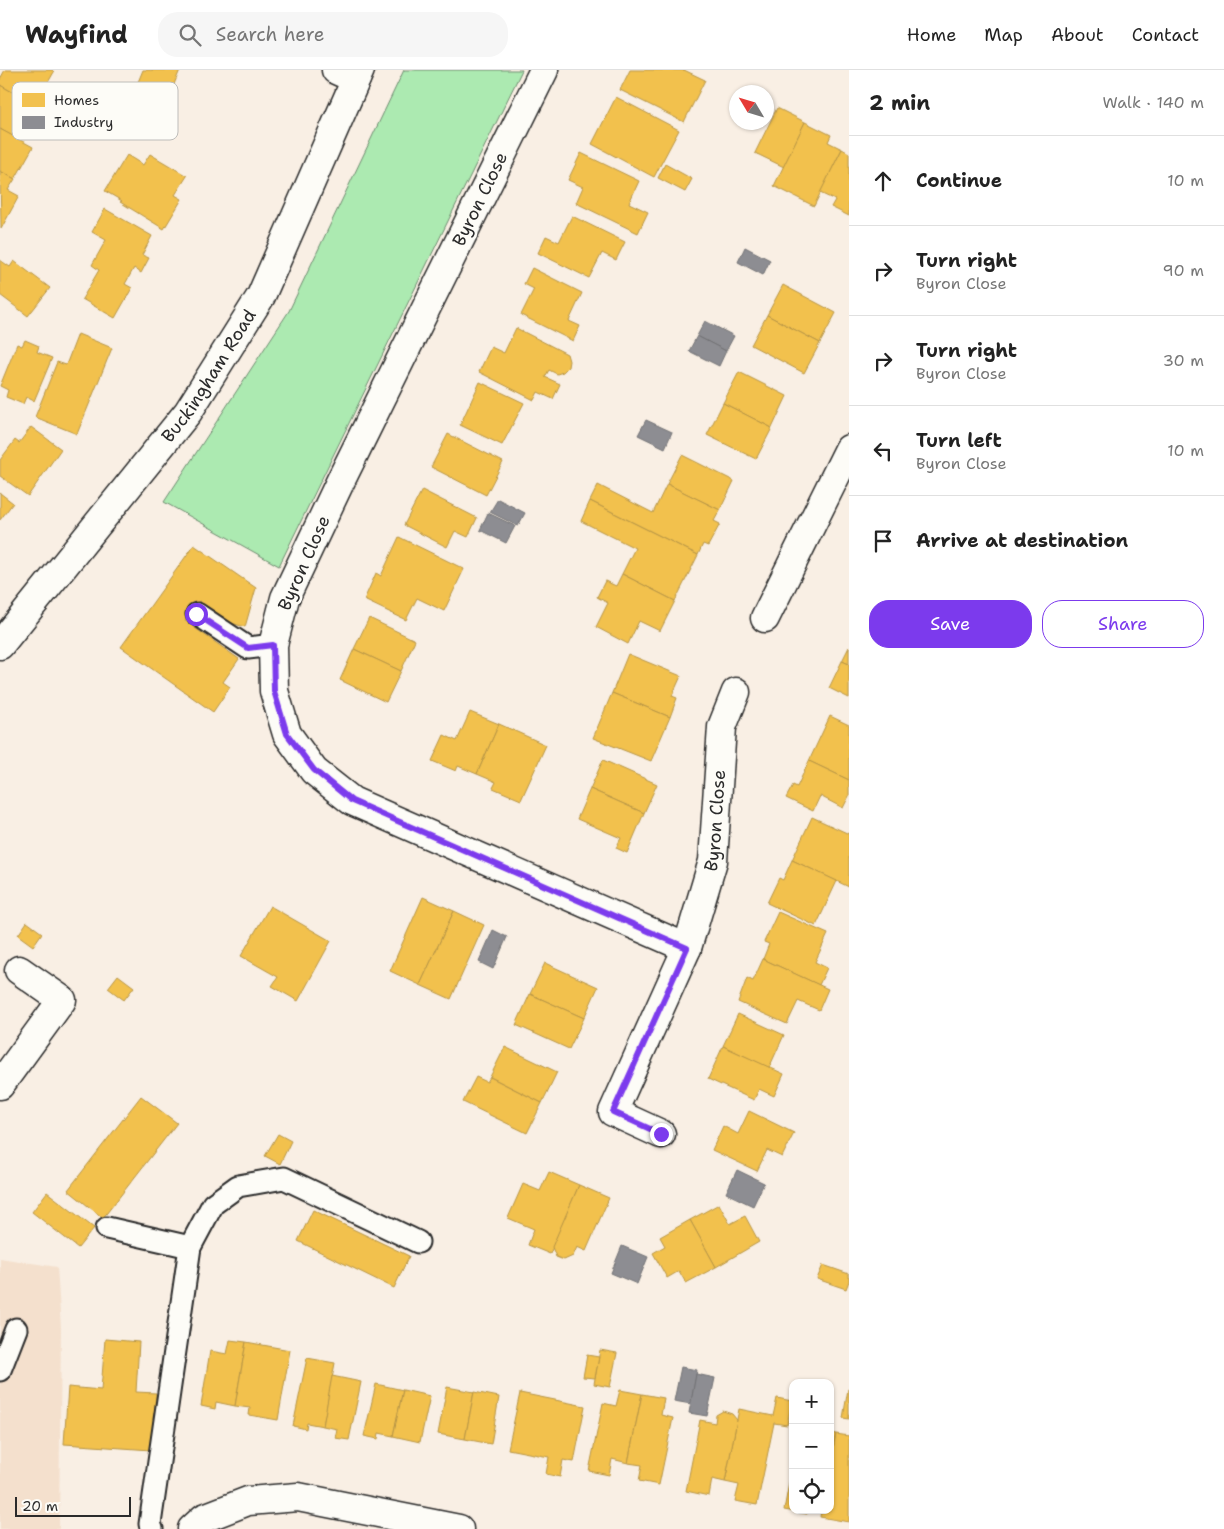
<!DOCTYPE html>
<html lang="en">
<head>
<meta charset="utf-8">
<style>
  body { margin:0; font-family:"Shantell Sans",sans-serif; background:#f6f6f6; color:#222 }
  .controls { position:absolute; right:15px; bottom:15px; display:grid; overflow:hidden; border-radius:10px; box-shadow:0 1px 4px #0004 }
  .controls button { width:45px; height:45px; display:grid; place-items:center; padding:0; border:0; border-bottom:1px solid #e0e0e0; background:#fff; color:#222; font:25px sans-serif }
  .compass { position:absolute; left:729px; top:15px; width:45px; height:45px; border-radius:50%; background:#fff; box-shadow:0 1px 4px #0004; rotate:308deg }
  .scale { position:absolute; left:15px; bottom:12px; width:116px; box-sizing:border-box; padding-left:5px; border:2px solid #2b2b2b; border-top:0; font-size:14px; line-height:18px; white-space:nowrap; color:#2b2b2b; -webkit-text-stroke:4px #fdfcf7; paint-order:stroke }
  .stop { position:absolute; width:15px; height:15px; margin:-11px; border:4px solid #7c3aed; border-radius:50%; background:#fff }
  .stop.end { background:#7c3aed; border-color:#fff; box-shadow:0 1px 5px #0008 }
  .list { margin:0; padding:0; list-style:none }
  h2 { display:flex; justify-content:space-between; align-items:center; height:65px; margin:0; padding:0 20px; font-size:21px }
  h2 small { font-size:16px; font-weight:400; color:#767676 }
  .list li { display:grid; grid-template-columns:32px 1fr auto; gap:15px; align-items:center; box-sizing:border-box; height:90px; padding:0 20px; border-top:1px solid #e0e0e0 }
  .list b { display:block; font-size:19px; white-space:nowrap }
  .list p { margin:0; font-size:16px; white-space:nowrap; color:#767676 }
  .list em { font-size:16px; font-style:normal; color:#767676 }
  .actions { display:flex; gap:10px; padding:15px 20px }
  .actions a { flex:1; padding:11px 0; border:1px solid #7c3aed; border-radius:20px; text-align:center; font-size:18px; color:#7c3aed }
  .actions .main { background:#7c3aed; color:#fff }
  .icon { flex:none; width:28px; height:28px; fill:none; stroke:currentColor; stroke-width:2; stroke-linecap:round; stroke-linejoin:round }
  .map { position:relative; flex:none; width:849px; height:1459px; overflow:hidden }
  header { display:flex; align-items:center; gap:30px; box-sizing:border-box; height:70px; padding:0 25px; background:#fff; border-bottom:1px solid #e0e0e0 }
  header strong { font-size:24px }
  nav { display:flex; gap:28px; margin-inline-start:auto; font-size:18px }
  .search { width:350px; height:45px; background:#f6f6f6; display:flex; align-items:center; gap:12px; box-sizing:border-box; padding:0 18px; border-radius:20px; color:#767676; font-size:19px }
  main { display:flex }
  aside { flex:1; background:#fff }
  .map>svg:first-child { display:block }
</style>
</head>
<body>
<header>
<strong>Wayfind</strong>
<div class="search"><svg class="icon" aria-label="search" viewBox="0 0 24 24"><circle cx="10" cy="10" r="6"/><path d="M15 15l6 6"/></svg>Search here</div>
<nav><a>Home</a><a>Map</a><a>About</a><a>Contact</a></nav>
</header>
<main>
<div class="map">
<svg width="849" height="1459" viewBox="0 0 849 1459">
  <rect width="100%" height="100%" fill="#f9efe4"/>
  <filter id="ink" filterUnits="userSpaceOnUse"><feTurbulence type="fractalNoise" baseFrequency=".02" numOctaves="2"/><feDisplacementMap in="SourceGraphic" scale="10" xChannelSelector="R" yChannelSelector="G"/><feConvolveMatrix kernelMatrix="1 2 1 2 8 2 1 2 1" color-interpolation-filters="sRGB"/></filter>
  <g filter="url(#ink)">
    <path fill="#f4e0cd" d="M0,1188L57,1197L61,1258L59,1459H0Z"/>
    <path fill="#aceab1" stroke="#6c8a6e" d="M404,0H522L279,496L164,432L289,241Z"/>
    <g fill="#f2c14e" stroke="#b69444">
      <path d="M5,0H52L54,2L35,35L0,15V9Z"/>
      <path d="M143,0H180L154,62L128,51L137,31L131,29Z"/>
      <path d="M630,0H684L705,10L684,52L620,20Z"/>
      <path d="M0,15L35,35L16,68L0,59Z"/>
      <path d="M616,27L679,60L654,107L592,74Z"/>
      <path d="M777,38L805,52L784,97L755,83Z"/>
      <path d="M805,52L831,65L828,72L842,79L814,136L774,116Z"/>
      <path d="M0,59L33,77L15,109L0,101Z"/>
      <path d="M842,79L849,83V146L831,137L835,130L820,123Z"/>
      <path d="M581,83L639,111L629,133L648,142L638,163L576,133L583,117L568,110Z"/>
      <path d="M150,84L187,106L175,125L182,129L164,159L120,132L122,131L105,121L127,85L143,95Z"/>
      <path d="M665,94L692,109L685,122L658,108Z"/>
      <path d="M0,101L15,109L8,120L19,126L1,159Z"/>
      <path d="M105,139L152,166L142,185L149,188L141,203L134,198L125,214L132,218L115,248L82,229L99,200L92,195L106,170L92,162Z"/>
      <path d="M572,146L625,172L616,190L602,183L589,208L538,183L546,166L559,172Z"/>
      <path d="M0,190L10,197L14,191L50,218L28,246L0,225Z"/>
      <path d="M532,198L582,223L569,251L580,256L573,271L521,245L534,219L524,214Z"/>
      <path d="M783,215L836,243L820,273L767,245Z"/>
      <path d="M767,245L820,273L804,303L751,275Z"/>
      <path d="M516,258L567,284L569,291L568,297L563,302L557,304L549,300L545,307L560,314L553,329L538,322L534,330L479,302L491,277L504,283Z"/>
      <path d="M78,264L112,278L77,364L35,347L57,292L66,295Z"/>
      <path d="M25,270L39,276L37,282L52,288L34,331L26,327L23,334L6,327L8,320L0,316L17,274L22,276Z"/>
      <path d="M739,302L787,326L772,358L723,333Z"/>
      <path d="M480,312L524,333L502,375L460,355Z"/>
      <path d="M723,333L772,358L756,389L707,365Z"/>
      <path d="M31,357L61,379L28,426L0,406V390L15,370L19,373Z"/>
      <path d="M448,364L503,392L486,425L431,397Z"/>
      <path d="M682,385L734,411L720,440L667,414Z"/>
      <path d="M667,414L720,440L714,451L720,454L708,476L703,474L698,485L590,431L598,415L653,443Z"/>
      <path d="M422,420L477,448L468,467L455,461L447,477L404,455Z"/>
      <path d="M0,423L13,433L0,450Z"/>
      <path d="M590,431L698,485L675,531L622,504L635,478L581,451Z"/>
      <path d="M399,467L464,499L444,541L417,528L406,550L364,530L376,503L381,506Z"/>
      <path d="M194,475L256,518L245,557L231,553L199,531L185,551L239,589L223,612L230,617L213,642L121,577Z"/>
      <path d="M622,504L675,531L660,561L639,551L628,574L596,557L608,533L597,527L605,511L616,516Z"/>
      <path d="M369,548L415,570L401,601L354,579Z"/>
      <path d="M849,577V594L842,591Z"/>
      <path d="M354,579L401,601L386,632L340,610Z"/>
      <path d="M628,584L681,606L672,626L677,628L670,647L612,623Z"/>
      <path d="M842,591L849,594V628L829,618Z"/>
      <path d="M612,623L670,647L651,691L593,668Z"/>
      <path d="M470,642L499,654L477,704L458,696L456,701L432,691L444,665L457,671Z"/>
      <path d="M830,646L849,655V710L809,691Z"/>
      <path d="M499,654L546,675L521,730L493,718L496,712L477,704Z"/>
      <path d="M603,690L657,714L644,743L590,719Z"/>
      <path d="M809,691L849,710V726L843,738L820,726L813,741L786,728L793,715L797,717Z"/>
      <path d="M590,719L644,743L627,783L616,778L621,768L577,749Z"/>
      <path d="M812,747L849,764V817L792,790Z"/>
      <path d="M792,790L837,811L816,856L767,833L779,808L783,810Z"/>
      <path d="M423,827L454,841L420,915L390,901Z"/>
      <path d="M270,836L331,871L298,931L272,916L278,907L241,886Z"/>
      <path d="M454,841L484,855L451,929L420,915Z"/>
      <path d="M778,842L828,864L815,892L827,898L819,915L763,889L769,874L764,872Z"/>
      <path d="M27,852L42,863L33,876L18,865Z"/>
      <path d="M763,889L828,919L819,940L798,931L787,954L738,932L747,908L753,911Z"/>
      <path d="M545,893L598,917L584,948L530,924Z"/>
      <path d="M118,905L134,917L124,930L108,918Z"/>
      <path d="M530,924L584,948L569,979L516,955Z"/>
      <path d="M738,944L784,965L769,998L723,976Z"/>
      <path d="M723,976L784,1004L774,1026L759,1019L754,1030L708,1009Z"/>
      <path d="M505,977L557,1002L542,1033L490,1007Z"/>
      <path d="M476,1007L487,1012L490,1007L542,1033L527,1063L463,1032Z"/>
      <path d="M141,1026L177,1053L103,1148L68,1120Z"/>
      <path d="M749,1041L794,1063L782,1087L767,1080L757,1101L712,1080L723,1056L738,1064Z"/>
      <path d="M278,1064L291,1071L280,1094L265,1086Z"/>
      <path d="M549,1102L579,1115L550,1184L528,1175L534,1159L508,1148L523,1114L540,1121Z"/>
      <path d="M579,1115L609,1128L586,1181L577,1177L573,1186L564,1190L556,1187L552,1177Z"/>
      <path d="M47,1122L94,1158L78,1178L32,1142Z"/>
      <path d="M719,1134L730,1154L745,1146L759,1172L716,1197L690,1150Z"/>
      <path d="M313,1140L409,1186L394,1218L298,1171Z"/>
      <path d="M690,1150L716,1197L686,1213L679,1201L667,1208L653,1183L665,1176L660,1167Z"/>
      <path d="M823,1195L849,1204V1211L846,1219L817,1209Z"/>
      <path d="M105,1269L139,1272L136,1322L156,1323L151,1380L64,1374L68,1317L101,1320Z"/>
      <path d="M230,1270L246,1272L235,1336L216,1332L215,1339L201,1336L210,1281L227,1284Z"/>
      <path d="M246,1272L290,1280L278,1350L249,1345L250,1338L235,1336Z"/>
      <path d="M600,1280L617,1283L610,1317L594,1314Z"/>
      <path d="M587,1285L599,1287L595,1308L583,1307Z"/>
      <path d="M307,1288L335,1293L323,1356L307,1353L306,1359L293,1356Z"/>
      <path d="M332,1306L361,1312L349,1370L335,1368L337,1359L323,1356Z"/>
      <path d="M376,1314L403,1320L393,1366L379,1363L378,1369L364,1366Z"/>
      <path d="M447,1317L474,1322L465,1369L438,1364Z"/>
      <path d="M848,1319H849V1349L843,1348Z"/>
      <path d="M403,1320L430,1326L420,1372L393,1366Z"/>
      <path d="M620,1320L642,1324L628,1393L612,1389L609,1405L589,1401L603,1333L616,1336Z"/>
      <path d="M474,1322L499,1327L491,1374L465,1369Z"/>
      <path d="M520,1323L585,1336L574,1392L563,1390L560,1407L546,1404L549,1387L508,1379Z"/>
      <path d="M642,1324L664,1328L661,1345L673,1348L659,1415L639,1411L642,1395L628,1393Z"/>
      <path d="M777,1328L792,1331L787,1355L774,1353L757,1435L735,1431L739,1415L725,1412L739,1339L773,1346Z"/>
      <path d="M723,1341L732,1344L737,1350L725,1412L712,1409L709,1426L686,1421L700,1350L715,1353L716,1345Z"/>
      <path d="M830,1363L836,1364L830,1393Z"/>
      <path d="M836,1364L849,1366V1452L820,1447L821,1440H830V1393Z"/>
      <path d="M793,1392V1440H808L807,1444L784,1440Z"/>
    </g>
    <g fill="#8d8d92" stroke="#707073">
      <path d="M745,177L770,190L763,205L738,192Z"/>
      <path d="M705,251L734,266L726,281L697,266Z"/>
      <path d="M697,266L726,281L719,296L689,281Z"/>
      <path d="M646,350L672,362L665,378L638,365Z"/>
      <path d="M498,429L525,443L518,456L490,442Z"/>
      <path d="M488,443L515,456L506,473L480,460Z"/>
      <path d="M493,860L507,867L493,899L479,892Z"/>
      <path d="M737,1100L764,1113L753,1136L726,1123Z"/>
      <path d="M622,1176L648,1187L637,1214L611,1203Z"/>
      <path d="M681,1297L697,1300L691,1334L674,1331Z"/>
      <path d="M696,1304L715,1308L707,1346L689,1343Z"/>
    </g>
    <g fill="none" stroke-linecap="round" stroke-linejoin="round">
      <g stroke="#2b2b2b" stroke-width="25">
        <g id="service">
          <path d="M197,544L248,578L273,575"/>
          <path d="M107,1158L190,1177"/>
          <path d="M0,1300L16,1259"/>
          <path d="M152,1459L150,1454L190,1177L213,1134L238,1116L284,1108L418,1172"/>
        </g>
      </g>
      <g stroke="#2b2b2b" stroke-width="31">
        <g id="minor">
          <path d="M336,0L356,9"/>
          <path d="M544,0L341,410L285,528L273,575L274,621L287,664L314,701L352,731L687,878"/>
          <path d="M765,548L849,379"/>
          <path d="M0,1015L62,930L19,900"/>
          <path id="s1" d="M661,1064L613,1042L687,878L713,791L722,657L736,622"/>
          <path d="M192,1459L204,1448L248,1431L298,1427L459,1459"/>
        </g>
      </g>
      <g stroke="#2b2b2b" stroke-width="31">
        <g id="secondary">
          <path id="s2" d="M0,575L188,342L261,226L360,0"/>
        </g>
      </g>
      <use href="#service" stroke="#fdfcf7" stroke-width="21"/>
      <use href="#minor" stroke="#fdfcf7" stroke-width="28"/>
      <use href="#secondary" stroke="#fdfcf7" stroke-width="28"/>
    </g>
  </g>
  <g fill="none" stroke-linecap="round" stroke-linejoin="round" filter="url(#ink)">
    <path stroke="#7c3aed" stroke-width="6" d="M196,544L248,578L273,575L274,621L287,664L314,700L352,731L687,878L613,1042L661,1064"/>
  </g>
  <g text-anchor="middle" stroke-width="5" stroke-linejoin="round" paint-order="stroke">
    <g font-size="18" fill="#2b2b2b" stroke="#fdfcf7">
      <text transform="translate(480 129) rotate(-64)" y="6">Byron Close</text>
      <text dy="6" stroke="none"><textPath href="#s2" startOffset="341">Buckingham Road</textPath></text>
      <text transform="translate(304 493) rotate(-66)" y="6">Byron Close</text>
      <text dy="6" stroke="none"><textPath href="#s1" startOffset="364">Byron Close</textPath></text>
    </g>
  </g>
  <rect x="12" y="12" width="166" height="58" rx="8" fill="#fdfcf7" stroke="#bebdba" stroke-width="1"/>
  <rect x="22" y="23" width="23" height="14" fill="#f2c14e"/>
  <rect x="22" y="46" width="23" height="13" fill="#8d8d92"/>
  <g font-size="14" fill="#2b2b2b">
    <text x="54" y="35">Homes</text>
    <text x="54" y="57">Industry</text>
  </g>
</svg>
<div class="controls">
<button>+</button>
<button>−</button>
<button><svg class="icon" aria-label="locate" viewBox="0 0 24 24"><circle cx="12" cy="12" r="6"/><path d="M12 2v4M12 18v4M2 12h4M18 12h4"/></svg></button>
</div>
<svg class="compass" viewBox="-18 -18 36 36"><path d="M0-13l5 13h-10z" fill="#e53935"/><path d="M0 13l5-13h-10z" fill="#767676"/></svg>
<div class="scale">20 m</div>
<div class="stop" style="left:196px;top:544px"></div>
<div class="stop end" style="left:661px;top:1064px"></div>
</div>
<aside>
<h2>2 min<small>Walk · 140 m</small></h2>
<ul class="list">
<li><svg class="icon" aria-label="ahead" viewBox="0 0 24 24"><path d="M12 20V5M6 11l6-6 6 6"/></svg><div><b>Continue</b></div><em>10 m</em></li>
<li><svg class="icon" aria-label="right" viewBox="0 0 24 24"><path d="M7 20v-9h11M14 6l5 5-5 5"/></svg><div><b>Turn right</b><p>Byron Close</p></div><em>90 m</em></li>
<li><svg class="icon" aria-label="right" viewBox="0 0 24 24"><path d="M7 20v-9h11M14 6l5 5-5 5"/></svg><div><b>Turn right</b><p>Byron Close</p></div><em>30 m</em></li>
<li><svg class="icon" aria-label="left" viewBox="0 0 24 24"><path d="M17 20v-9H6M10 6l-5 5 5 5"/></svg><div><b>Turn left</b><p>Byron Close</p></div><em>10 m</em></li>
<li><svg class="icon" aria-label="arrive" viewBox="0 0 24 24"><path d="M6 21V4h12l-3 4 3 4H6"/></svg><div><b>Arrive at destination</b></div></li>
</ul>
<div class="actions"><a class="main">Save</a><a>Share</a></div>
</aside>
</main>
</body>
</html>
